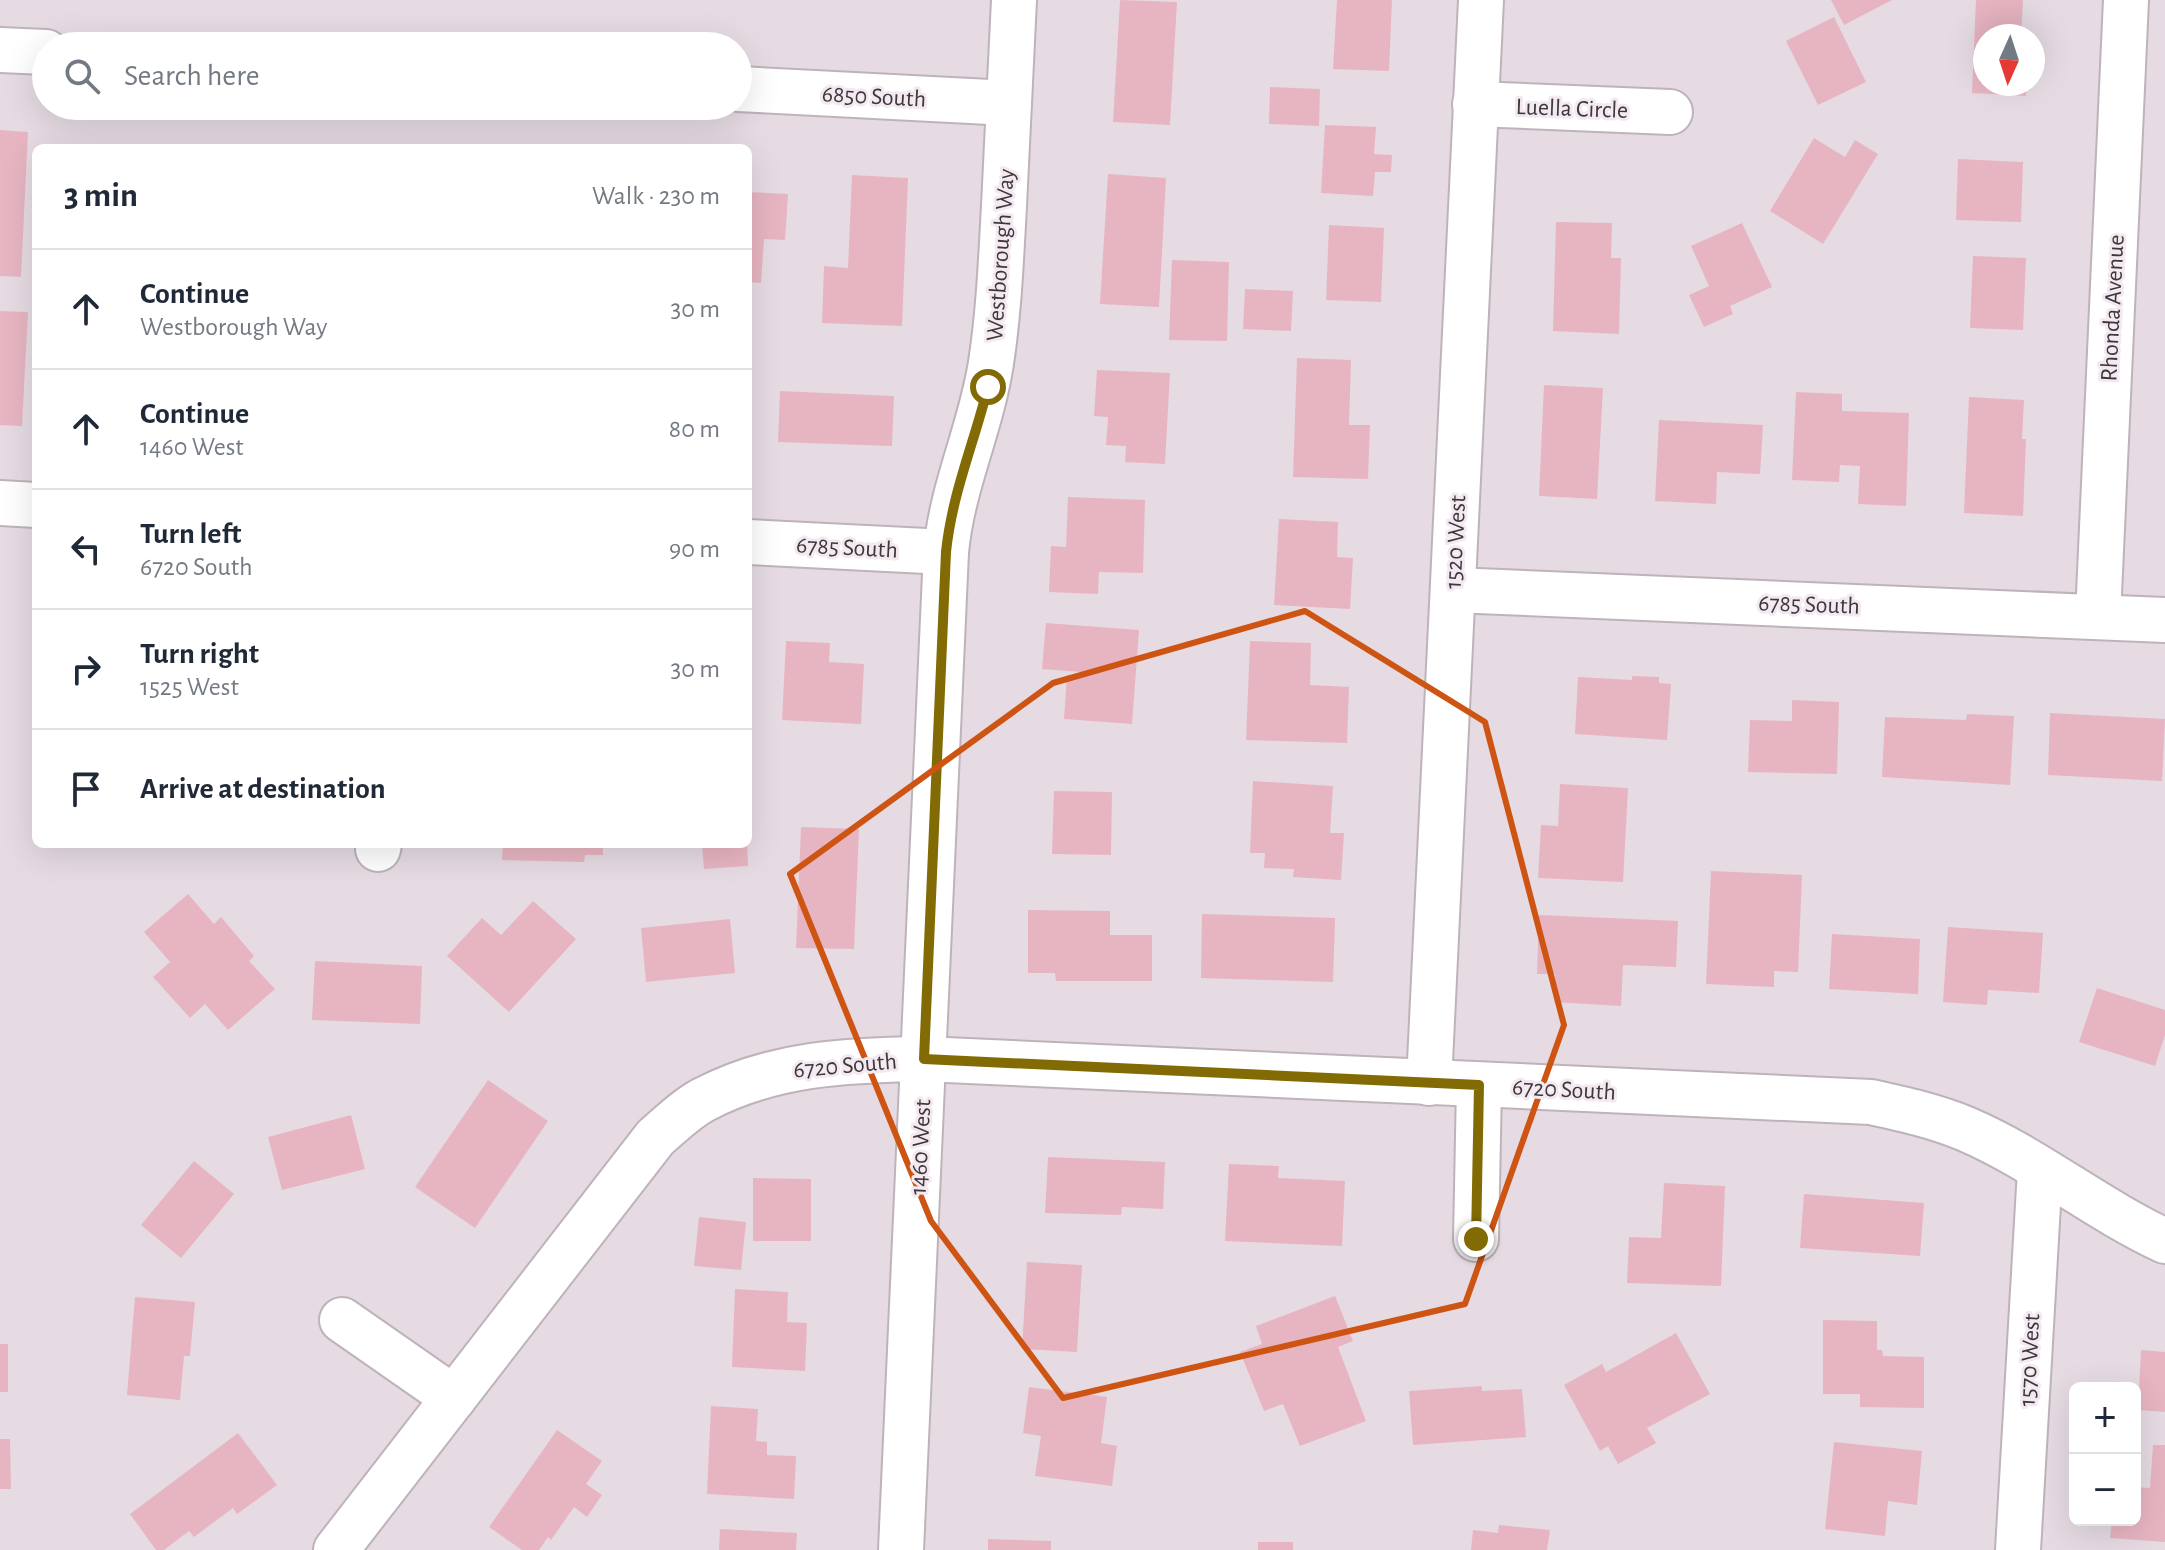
<!DOCTYPE html>
<html lang="en">
<head>
<meta charset="utf-8">
<style>
  body { margin:0; font-family:"Alegreya Sans",sans-serif; background:#f2f2f3; color:#1f2937 }
  .controls { position:absolute; right:24px; bottom:24px; display:grid; overflow:hidden; border-radius:12px; box-shadow:0 8px 32px #0002 }
  .controls button { width:72px; height:72px; display:grid; place-items:center; padding:0; border:0; border-bottom:2px solid #e0e1e3; background:#fff; color:#1f2937; font:40px sans-serif }
  .compass { position:absolute; left:1973px; top:24px; width:72px; height:72px; border-radius:50%; background:#fff; box-shadow:0 8px 32px #0002; rotate:183deg }
  .stop { position:absolute; width:24px; height:24px; margin:-18px; border:6px solid #826b05; border-radius:50%; background:#fff }
  .stop.end { background:#826b05; border-color:#fff; box-shadow:0 2px 8px #0008 }
  .list { margin:0; padding:0; list-style:none }
  h2 { display:flex; justify-content:space-between; align-items:center; height:104px; margin:0; padding:0 32px; font-size:34px }
  h2 small { font-size:26px; font-weight:400; color:#747a83 }
  .list li { display:grid; grid-template-columns:52px 1fr auto; gap:24px; align-items:center; box-sizing:border-box; height:120px; padding:0 32px; border-top:2px solid #e0e1e3 }
  .list b { display:block; font-size:30px; white-space:nowrap }
  .list p { margin:0; font-size:26px; white-space:nowrap; color:#747a83 }
  .list em { font-size:26px; font-style:normal; color:#747a83 }
  .icon { flex:none; width:44px; height:44px; fill:none; stroke:currentColor; stroke-width:2; stroke-linecap:round; stroke-linejoin:round }
  .map { position:relative; flex:none; width:2165px; height:1550px; overflow:hidden }
  .search { position:absolute; background:#fff; box-shadow:0 8px 32px #0002; left:32px; top:32px; width:720px; height:88px; display:flex; align-items:center; gap:20px; box-sizing:border-box; padding:0 28px; border-radius:44px; color:#747a83; font-size:30px }
  .panel { position:absolute; background:#fff; box-shadow:0 8px 32px #0002; left:32px; top:144px; width:720px; height:704px; border-radius:12px }
  .map>svg:first-child { display:block }
</style>
</head>
<body>
<div class="map">
<svg width="2165" height="1550" viewBox="0 0 2165 1550">
  <rect width="100%" height="100%" fill="#e6dbe3"/>
  <g fill="#e7b5c2">
    <path d="M1120,0L1177,2L1170,125L1113,122Z"/>
    <path d="M1337,0H1392L1389,71L1333,69Z"/>
    <path d="M1831,0H1892L1844,25Z"/>
    <path d="M1976,0H2023L2021,36H1985V84H2026V96L1972,93Z"/>
    <path d="M1834,17L1866,82L1818,105L1786,41Z"/>
    <path d="M1270,87L1320,89L1319,126L1269,124Z"/>
    <path d="M1325,125L1376,127L1374,154L1392,155L1391,172H1375L1373,196L1321,193Z"/>
    <path d="M0,130L28,132L21,277L0,276Z"/>
    <path d="M1814,138L1845,157L1855,140L1878,154L1823,244L1770,211Z"/>
    <path d="M1958,159L2023,162L2021,222L1956,220Z"/>
    <path d="M1108,174L1166,178L1159,307L1100,304Z"/>
    <path d="M852,175L908,178L902,326L822,323L824,266L848,268Z"/>
    <path d="M748,192L788,194L785,240L764,239L761,283L748,282Z"/>
    <path d="M1556,222L1612,223L1611,258H1621L1619,334L1553,331Z"/>
    <path d="M1742,223L1772,287L1730,306L1733,314L1704,327L1689,295L1709,286L1691,246Z"/>
    <path d="M1329,225L1384,228L1381,302L1326,300Z"/>
    <path d="M1973,256L2026,258L2023,330L1970,328Z"/>
    <path d="M1172,260L1229,262L1227,341L1169,340Z"/>
    <path d="M1245,289L1293,291L1291,331L1243,329Z"/>
    <path d="M0,311L28,312L22,426L0,425Z"/>
    <path d="M1297,358L1351,360L1349,425H1370L1368,479L1293,477Z"/>
    <path d="M1097,370L1170,373L1165,464L1125,462L1126,446L1106,445L1108,417L1094,416Z"/>
    <path d="M1544,385L1603,388L1597,499L1539,496Z"/>
    <path d="M780,391L894,396L892,446L778,442Z"/>
    <path d="M1796,392L1842,394V411L1909,413L1906,506L1858,504L1860,466L1840,465L1839,482L1792,480Z"/>
    <path d="M1969,397L2024,400L2022,439H2026L2023,516L1964,513Z"/>
    <path d="M1659,420L1763,425L1760,474L1717,472L1716,504L1655,501Z"/>
    <path d="M1068,497L1145,500L1143,573L1099,572L1098,594L1049,592L1051,546L1066,547Z"/>
    <path d="M1279,519L1338,522L1337,557L1353,558L1350,609L1274,605Z"/>
    <path d="M1046,623L1139,630L1132,724L1064,719L1067,675L1082,677V672L1042,669Z"/>
    <path d="M786,641L830,643L829,662L864,664L861,724L782,720Z"/>
    <path d="M1250,641L1311,643L1310,685L1349,687L1347,743L1246,740Z"/>
    <path d="M1632,676L1659,677V683L1671,684L1667,740L1575,734L1578,677L1632,680Z"/>
    <path d="M1792,700L1839,702L1837,774L1748,772L1750,720L1792,721Z"/>
    <path d="M2050,713L2165,719L2162,781L2048,775Z"/>
    <path d="M1967,714L2014,716L2010,785L1882,777L1885,717L1966,720Z"/>
    <path d="M1253,781L1333,786L1330,833H1344L1341,880L1293,877L1294,869L1264,868L1265,853H1250Z"/>
    <path d="M1560,784L1628,788L1623,882L1538,878L1541,825L1558,826Z"/>
    <path d="M1054,791L1112,792L1111,855L1052,854Z"/>
    <path d="M801,827L859,829L854,949L796,948Z"/>
    <path d="M503,844H603V855H585L584,862L502,860Z"/>
    <path d="M702,844H747L748,866L704,869Z"/>
    <path d="M1711,871L1802,875L1798,972L1774,971V987L1706,984Z"/>
    <path d="M188,894L214,924L221,917L254,956L249,961L275,989L228,1030L205,1004L190,1018L153,977L170,962L144,932Z"/>
    <path d="M533,901L576,939L509,1012L447,956L482,918L501,935Z"/>
    <path d="M1028,910L1110,911V935H1152V981H1056L1055,973H1028Z"/>
    <path d="M1202,914L1335,918L1333,982L1201,978Z"/>
    <path d="M1539,915L1678,921L1676,967L1623,965L1621,1006L1554,1002L1555,974H1537Z"/>
    <path d="M730,919L735,973L646,982L641,928Z"/>
    <path d="M1948,927L2043,933L2039,993L1988,990L1987,1005L1943,1002Z"/>
    <path d="M1832,934L1920,939L1918,994L1829,989Z"/>
    <path d="M315,961L422,966L420,1024L312,1020Z"/>
    <path d="M2097,988L2165,1010V1035L2155,1066L2079,1042Z"/>
    <path d="M488,1080L548,1121L475,1228L415,1187Z"/>
    <path d="M351,1115L365,1169L282,1190L268,1137Z"/>
    <path d="M1048,1157L1165,1162L1163,1209L1122,1207L1121,1215L1045,1213Z"/>
    <path d="M194,1161L234,1194L181,1258L141,1225Z"/>
    <path d="M1229,1164L1279,1166L1278,1178L1345,1181L1342,1246L1225,1241Z"/>
    <path d="M753,1178L811,1179V1241H753Z"/>
    <path d="M1664,1183L1725,1186L1721,1286L1627,1283L1629,1237L1661,1238Z"/>
    <path d="M1804,1194L1924,1203L1920,1256L1800,1248Z"/>
    <path d="M699,1217L746,1222L741,1270L694,1266Z"/>
    <path d="M1027,1262L1082,1265L1077,1352L1022,1349Z"/>
    <path d="M735,1289L788,1292L787,1322L807,1323L805,1371L732,1367Z"/>
    <path d="M1335,1296L1353,1341L1338,1347L1366,1421L1300,1446L1283,1404L1264,1411L1240,1352L1262,1344L1256,1326Z"/>
    <path d="M135,1297L195,1302L190,1356H184L180,1400L127,1395Z"/>
    <path d="M1823,1320L1877,1321V1350H1882L1883,1356L1924,1357V1408L1860,1407V1394H1823Z"/>
    <path d="M1676,1333L1710,1394L1647,1428L1656,1443L1618,1464L1608,1446L1600,1451L1564,1385L1602,1364L1606,1372Z"/>
    <rect x="0" y="1344" width="8" height="48"/>
    <path d="M2141,1350L2165,1352V1412L2138,1410Z"/>
    <path d="M1482,1386V1391L1522,1389L1526,1437L1413,1445L1409,1391Z"/>
    <path d="M1029,1387L1107,1397L1101,1443L1117,1446L1112,1486L1035,1476L1041,1436L1023,1433Z"/>
    <path d="M711,1406L758,1409L756,1441L767,1442V1455L796,1456L794,1499L707,1494Z"/>
    <path d="M557,1430L602,1461L586,1484L602,1495L587,1517L574,1507L551,1540L548,1537L539,1550H522L489,1527Z"/>
    <path d="M238,1433L277,1485L237,1514L233,1508L194,1537L189,1531L164,1550H156L130,1514Z"/>
    <path d="M0,1439H10L11,1489H0Z"/>
    <path d="M1834,1442L1922,1451L1917,1505L1888,1501L1885,1536L1825,1529Z"/>
    <path d="M2153,1445H2165V1542L2110,1538L2112,1520H2135V1487L2150,1488Z"/>
    <path d="M1499,1525L1550,1530L1547,1550H1471L1473,1530L1498,1533Z"/>
    <path d="M720,1529L797,1533L796,1550H719Z"/>
    <path d="M988,1539L1051,1541V1550H988Z"/>
    <rect x="1258" y="1542" width="35" height="8"/>
  </g>
  <g fill="none" stroke-linecap="round" stroke-linejoin="round">
    <g stroke="#beb3ba" stroke-width="48">
      <g id="minor">
        <path d="M0,50L46,52"/>
        <path d="M738,89L1009,103"/>
        <path d="M1475,104L1670,112"/>
        <path d="M0,503L36,505"/>
        <path d="M748,542L946,552"/>
        <path d="M1453,590L2165,620"/>
        <path d="M2098,616L2126,0"/>
        <path d="M378,849L379,844"/>
        <path d="M1429,1083L1481,0"/>
        <path d="M1476,1239L1479,1085"/>
        <path d="M342,1320L454,1398"/>
        <path d="M336,1550L655,1138C670,1125 686,1109 703,1100C773,1063 847,1060 924,1059L1871,1102C1903,1109 1935,1116 1966,1129C2036,1159 2096,1209 2165,1241"/>
        <path d="M901,1550L946,552C952,486 981,428 991,363C999,311 1001,259 1004,206C1007,137 1011,69 1014,0"/>
        <path d="M2018,1550L2040,1170"/>
      </g>
    </g>
    <use href="#minor" stroke="#fff" stroke-width="44"/>
  </g>
  <g fill="none" stroke-linecap="round" stroke-linejoin="round">
    <path stroke="#826b05" stroke-width="10" d="M988,387C974,443 952,494 946,552L924,1059L1479,1085L1476,1239"/>
  </g>
  <path fill="none" stroke="#ce5413" stroke-width="6" stroke-linejoin="round" d="M1305,611L1485,722L1564,1025L1465,1304L1063,1398L931,1221L790,874L1053,683Z"/>
  <g text-anchor="middle" stroke-width="6" stroke-linejoin="round" paint-order="stroke">
    <g font-size="24" fill="#3c383b" stroke="#f4e9f0">
      <text transform="translate(874 96) rotate(3)" y="8">6850 South</text>
      <text transform="translate(1572 108) rotate(2)" y="8">Luella Circle</text>
      <text transform="translate(1000 255) rotate(-86)" y="8">Westborough Way</text>
      <text transform="translate(2112 308) rotate(-87)" y="8">Rhonda Avenue</text>
      <text transform="translate(1455 542) rotate(-87)" y="8">1520 West</text>
      <text transform="translate(847 547) rotate(3)" y="8">6785 South</text>
      <text transform="translate(1809 604) rotate(2)" y="8">6785 South</text>
      <text transform="translate(845 1065) rotate(-5)" y="8">6720 South</text>
      <text transform="translate(1564 1089) rotate(3)" y="8">6720 South</text>
      <text transform="translate(920 1147) rotate(-87)" y="8">1460 West</text>
      <text transform="translate(2029 1360) rotate(-87)" y="8">1570 West</text>
    </g>
  </g>
</svg>
<div class="controls">
<button>+</button>
<button>−</button>
</div>
<svg class="compass" viewBox="-18 -18 36 36"><path d="M0-13l5 13h-10z" fill="#e53935"/><path d="M0 13l5-13h-10z" fill="#747a83"/></svg>
<div class="stop" style="left:988px;top:387px"></div>
<div class="stop end" style="left:1476px;top:1239px"></div>
<div class="search"><svg class="icon" aria-label="search" viewBox="0 0 24 24"><circle cx="10" cy="10" r="6"/><path d="M15 15l6 6"/></svg>Search here</div>
<section class="panel">
<h2>3 min<small>Walk · 230 m</small></h2>
<ul class="list">
<li><svg class="icon" aria-label="ahead" viewBox="0 0 24 24"><path d="M12 20V5M6 11l6-6 6 6"/></svg><div><b>Continue</b><p>Westborough Way</p></div><em>30 m</em></li>
<li><svg class="icon" aria-label="ahead" viewBox="0 0 24 24"><path d="M12 20V5M6 11l6-6 6 6"/></svg><div><b>Continue</b><p>1460 West</p></div><em>80 m</em></li>
<li><svg class="icon" aria-label="left" viewBox="0 0 24 24"><path d="M17 20v-9H6M10 6l-5 5 5 5"/></svg><div><b>Turn left</b><p>6720 South</p></div><em>90 m</em></li>
<li><svg class="icon" aria-label="right" viewBox="0 0 24 24"><path d="M7 20v-9h11M14 6l5 5-5 5"/></svg><div><b>Turn right</b><p>1525 West</p></div><em>30 m</em></li>
<li><svg class="icon" aria-label="arrive" viewBox="0 0 24 24"><path d="M6 21V4h12l-3 4 3 4H6"/></svg><div><b>Arrive at destination</b></div></li>
</ul>
</section>
</div>
</body>
</html>
